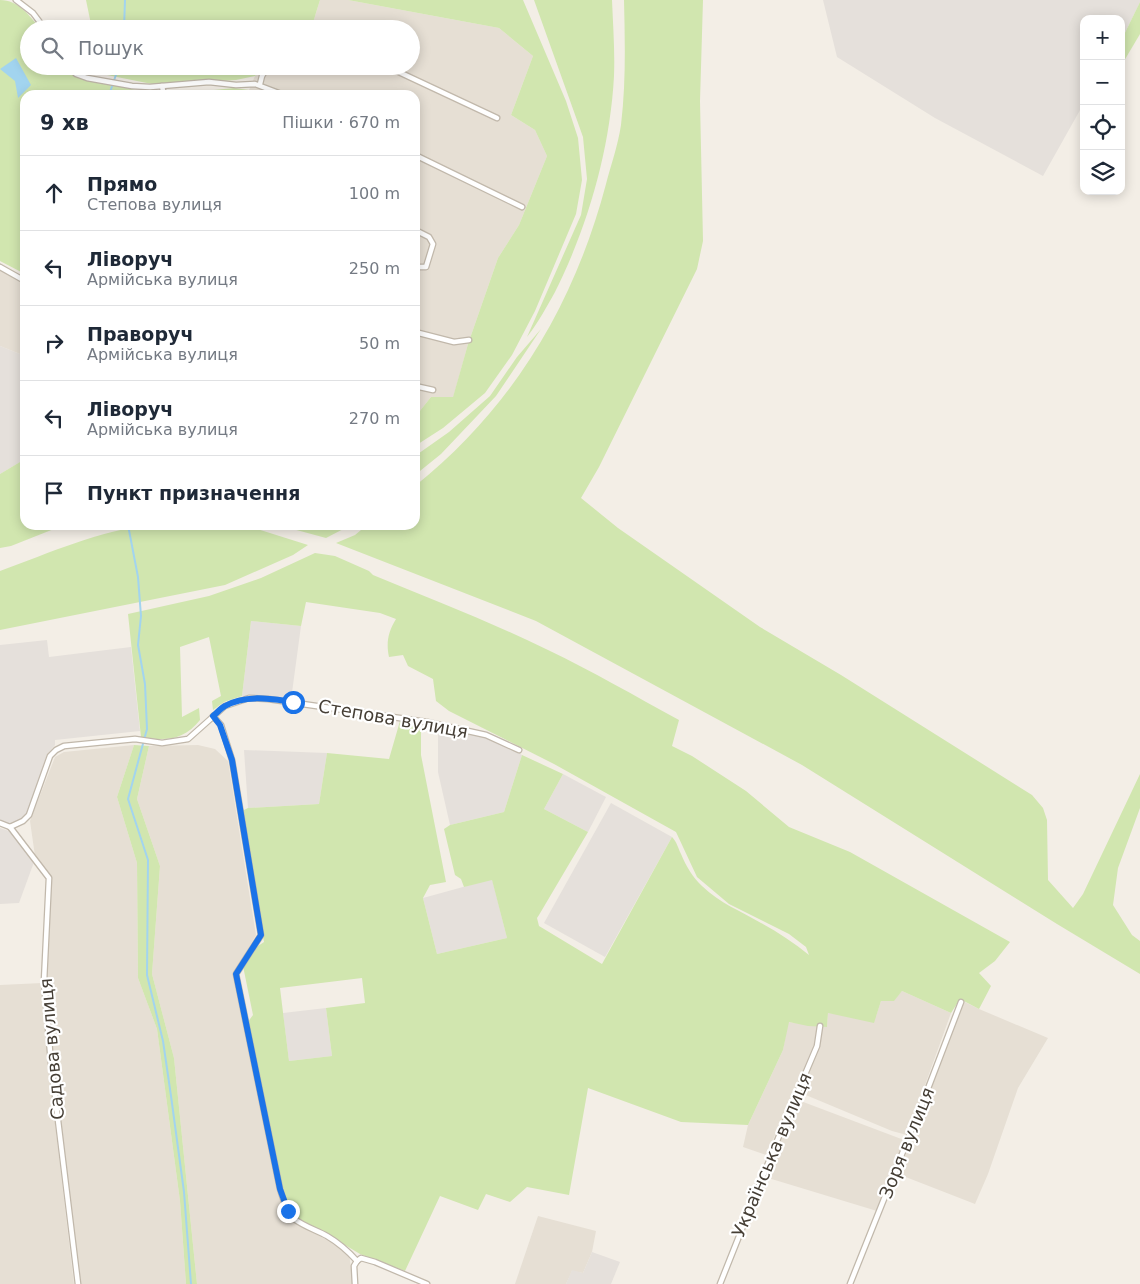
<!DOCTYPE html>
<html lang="uk">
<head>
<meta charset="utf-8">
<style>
  body { margin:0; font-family:"DejaVu Sans",sans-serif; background:#f2f2f3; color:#1f2937 }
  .controls { position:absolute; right:15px; top:15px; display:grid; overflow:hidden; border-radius:10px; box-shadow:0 2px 12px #0003 }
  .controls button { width:45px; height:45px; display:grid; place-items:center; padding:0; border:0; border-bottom:1px solid #e0e1e3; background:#fff; color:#1f2937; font:25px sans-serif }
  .stop { position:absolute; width:15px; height:15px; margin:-11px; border:4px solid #1a73e8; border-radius:50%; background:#fff }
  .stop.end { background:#1a73e8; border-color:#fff; box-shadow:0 1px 5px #0008 }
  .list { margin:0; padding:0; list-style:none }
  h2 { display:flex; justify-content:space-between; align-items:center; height:65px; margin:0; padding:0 20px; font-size:21px }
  h2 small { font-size:16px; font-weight:400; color:#747a83 }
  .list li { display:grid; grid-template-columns:32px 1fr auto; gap:15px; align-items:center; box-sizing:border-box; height:75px; padding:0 20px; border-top:1px solid #e0e1e3 }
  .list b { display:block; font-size:19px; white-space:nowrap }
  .list p { margin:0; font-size:16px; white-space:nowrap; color:#747a83 }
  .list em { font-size:16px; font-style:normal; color:#747a83 }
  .icon { flex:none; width:28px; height:28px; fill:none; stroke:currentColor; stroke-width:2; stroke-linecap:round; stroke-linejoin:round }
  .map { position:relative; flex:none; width:1140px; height:1284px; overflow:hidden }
  .search { position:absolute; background:#fff; box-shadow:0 2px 12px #0003; left:20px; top:20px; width:400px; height:55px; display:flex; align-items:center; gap:12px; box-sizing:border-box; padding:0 18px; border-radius:28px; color:#747a83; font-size:19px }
  .panel { position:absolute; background:#fff; box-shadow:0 2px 12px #0003; left:20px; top:90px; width:400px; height:440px; border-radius:15px }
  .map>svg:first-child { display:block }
</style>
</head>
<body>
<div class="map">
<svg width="1140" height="1284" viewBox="0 0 1140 1284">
  <rect width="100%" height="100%" fill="#f3eee6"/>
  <g fill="#e6dfd4">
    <path d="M320,0H348L499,28L533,56L511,115L535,130L547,156L519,225L498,258L468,344L453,398L431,397L415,417V95H242L249,90L255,76L263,66H411V29H311Z"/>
    <path d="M0,269L25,281V356L0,346Z"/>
    <path d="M134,745L117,797L137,863L138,978L157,1029L180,1201L186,1284H79L53,1064L46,982L51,880L35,856L30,821L55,757L64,752Z"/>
    <path d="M198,745L215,749L228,761L256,935L234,973L279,1189L289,1218L349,1253L353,1284H197L174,1058L152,974L160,866L137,799L149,746Z"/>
    <path d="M42,983L48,1065L74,1284H0V985Z"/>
    <path d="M902,991L951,1013L907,1135L892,1131L801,1093L819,1047L821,1026L827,1027L828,1013L876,1016L881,1001L894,1000Z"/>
    <path d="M963,1001L979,1009L1048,1038L1018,1088L988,1174L975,1204L898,1174L922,1114Z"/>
    <path d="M788,1022L818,1026L815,1046L766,1155L743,1147L748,1125L783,1050Z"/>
    <path d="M798,1100L904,1140L877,1211L765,1177L789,1119Z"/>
    <path d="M538,1216L596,1231L592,1252L583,1273L572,1271L566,1284H515Z"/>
  </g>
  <g fill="#e5e0db">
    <path d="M823,0H1140V2L1121,41V19H1084V103L1043,176L935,118L837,57Z"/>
    <path d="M0,346L25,356V459L0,474Z"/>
    <path d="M251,621L301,626L291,700L268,696H242Z"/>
    <path d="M47,640L49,657L131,647L140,731L55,740V745L47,754L30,808L22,819L16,824L4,823L0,821V645Z"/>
    <path d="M438,728L486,736L522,755L504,812L450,825L438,772Z"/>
    <path d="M244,750L327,753L319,804L248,808Z"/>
    <path d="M563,774L606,797L588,832L544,809Z"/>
    <path d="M611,803L672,837L605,957L544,923Z"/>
    <path d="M0,828L9,831L34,862L19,903L0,904Z"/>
    <path d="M492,879L507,938L437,954L423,898Z"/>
    <path d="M326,1008L332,1056L289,1061L283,1013Z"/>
    <path d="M592,1252L620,1262L611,1284H566L572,1270L583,1273Z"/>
  </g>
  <g fill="#d1e6af" fill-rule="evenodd">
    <path d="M0,0C19,0 29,16 41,29H29V66H69L77,77L158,95H25V274L0,261Z"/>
    <path d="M86,0H320L311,29H92Z"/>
    <path d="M348,0H523L566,101L578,138L582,180L576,214L535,311L512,355L485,393L443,428L415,446V417L431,397H453L468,344L498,258L519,225L547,156L535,130L511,115L533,56L499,28Z"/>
    <path d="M534,0H612C613,25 615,51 614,76C610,150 588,226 555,292C546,308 538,323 527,337L581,215L587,179L583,137Z"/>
    <path d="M624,0H703L700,101L703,241L697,269L599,467L581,498L618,528L760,627L841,675L1032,795L1043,808L1047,820L1048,880L1073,908L1083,894L1140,774V808L1118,868L1113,905L1132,935L1140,941V974L1057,924L802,765L536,621L336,543L355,535L367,525H415V486C513,407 574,305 606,184C611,165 618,145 621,125C626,84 625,42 624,0Z"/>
    <path d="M1140,2V34L1121,66V41Z"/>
    <path d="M88,66H263L255,76L236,80L157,85L87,71Z"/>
    <path d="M234,88L249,90L242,95H164Z"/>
    <path d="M541,329L496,396L441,454L415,475V456L449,432L490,396L517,357Z"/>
    <path d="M25,459V525H64L11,546L0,548V474Z"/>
    <path d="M152,525H231L254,528L308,545L293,555L225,585L0,630V571C50,553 99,530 152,525Z"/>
    <path d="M278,525H351L326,538Z"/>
    <path d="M315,553L335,556L369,571L373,575C431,599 491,622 548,650C592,671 635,696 679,720L672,746L692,756L746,791L789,827L850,852L1010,942L995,961L979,973L991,986L979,1009L960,999L951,1013L902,991L894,1001H881L874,1023L828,1013L827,1027L808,1026L789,1022L783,1050L748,1125L681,1122L588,1088L569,1195L527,1187L510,1202L486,1194L478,1210L440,1196L405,1271L360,1254L335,1239L297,1218L288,1204L279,1175L247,1023L253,1015L243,966L258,946L264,942L242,811L248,808L319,804L327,753L389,759L400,721L417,722L421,725V755L446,882L430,885L423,898L437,954L507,938L492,880L464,887L461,879L455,875L444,829L450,825L504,812L522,755L563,774L544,809L588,832L539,915L537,918L539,926L602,964L672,837C677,842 678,848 681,854C686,866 693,878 702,886C721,904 739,910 761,923C778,932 794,943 809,955L806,947L789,934L729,904L697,877L676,832L554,764L449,711L436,701L433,679L408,666L403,655L389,657C386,643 388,632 396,619L380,613L306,602L301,626L251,621L242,696L224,702L213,710L212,701L221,696L209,637L180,647L182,717L199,708L200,720C183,741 165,741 141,737L128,614L209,596L261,578ZM362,978L365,1003L326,1008L332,1056L289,1061L280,988Z"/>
    <path d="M134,745L149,746L137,799L160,866L152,974L174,1058L197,1284H186L180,1201L157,1029L138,978L137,863L117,797Z"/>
  </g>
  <path fill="#a2d4ef" d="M16,58L31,85L18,98L15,81L0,69Z"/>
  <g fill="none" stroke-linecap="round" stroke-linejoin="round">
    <g stroke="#a2d4ef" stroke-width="2">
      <path d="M124,29L125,0"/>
      <path d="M109,95L119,66"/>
      <path d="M128,525L138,577L141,616L138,645L145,684L147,729L128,799L148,860L147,975L163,1041L171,1096L184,1192L191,1284"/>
    </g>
    <g stroke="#c1b8ab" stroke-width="7">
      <g id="street">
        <path d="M16,0L33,13L45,29"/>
        <path d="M68,66L76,74L87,78L132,86L150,87L209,82L236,85L255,84L284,95"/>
        <path d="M386,66L497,118"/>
        <path d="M260,84L262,76L268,66"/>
        <path d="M162,86L164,95"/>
        <path d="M415,155L522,207"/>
        <path d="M415,230L429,237L433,244L426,267H415"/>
        <path d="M0,267L25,281"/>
        <path d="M415,332L454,342L469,340"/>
        <path d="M415,386L433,390"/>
        <path d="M213,716L221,725L232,760L261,935L236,974L280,1189C283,1198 286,1211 293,1218C303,1226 316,1230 327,1236C339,1243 348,1251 357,1261"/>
        <path d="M0,823L10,827L23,821L29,815L50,756L56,750L64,746L135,739L162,743L188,739L225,706L249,698L268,699L427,722L486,735L519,750"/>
        <path d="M10,827L49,878L44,981L51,1063L78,1284"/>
        <path d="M357,1261L361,1258L375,1262L427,1284"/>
        <path d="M355,1284L354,1266L357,1261"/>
        <path d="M720,1284L781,1131L817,1046L820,1026"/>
        <path d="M850,1284L924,1099L961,1002"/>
      </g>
    </g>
    <use href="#street" stroke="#fff" stroke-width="4.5"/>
    <g stroke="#959595" stroke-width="4">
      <path id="rail" d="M415,451L417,450"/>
    </g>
    <use href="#rail" stroke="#fff" stroke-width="2" stroke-dasharray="5.5" stroke-linecap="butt"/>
  </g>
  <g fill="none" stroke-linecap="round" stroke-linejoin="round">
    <path stroke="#1a73e8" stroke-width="6" d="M288,1211L280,1189L236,974L261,935L232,760L220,725L213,716C217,713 221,708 225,706C246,694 271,699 293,702"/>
  </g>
  <g text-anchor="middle" stroke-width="4.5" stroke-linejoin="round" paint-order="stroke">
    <g font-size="18" fill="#453e35" stroke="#fff">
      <text transform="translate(393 719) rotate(10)" y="6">Степова вулиця</text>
      <text transform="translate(52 1049) rotate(-95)" y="6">Садова вулиця</text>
      <text transform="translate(907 1143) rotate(-68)" y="6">Зоря вулиця</text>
      <text transform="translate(772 1155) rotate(-67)" y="6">Українська вулиця</text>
    </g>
  </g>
</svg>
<div class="controls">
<button>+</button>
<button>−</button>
<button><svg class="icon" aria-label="locate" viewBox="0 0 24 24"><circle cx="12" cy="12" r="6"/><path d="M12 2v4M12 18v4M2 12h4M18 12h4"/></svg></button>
<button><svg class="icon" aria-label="layers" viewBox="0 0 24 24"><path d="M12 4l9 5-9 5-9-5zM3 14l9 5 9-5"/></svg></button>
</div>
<div class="stop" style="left:293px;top:702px"></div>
<div class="stop end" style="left:288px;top:1211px"></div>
<div class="search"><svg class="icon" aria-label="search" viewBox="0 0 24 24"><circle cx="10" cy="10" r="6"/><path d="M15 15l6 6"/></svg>Пошук</div>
<section class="panel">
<h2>9 хв<small>Пішки · 670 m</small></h2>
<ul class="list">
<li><svg class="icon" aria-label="ahead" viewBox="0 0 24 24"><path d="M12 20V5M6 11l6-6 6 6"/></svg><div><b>Прямо</b><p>Степова вулиця</p></div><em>100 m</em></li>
<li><svg class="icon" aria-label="left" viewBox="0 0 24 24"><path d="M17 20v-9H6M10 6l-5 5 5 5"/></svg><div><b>Ліворуч</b><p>Армійська вулиця</p></div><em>250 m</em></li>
<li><svg class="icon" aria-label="right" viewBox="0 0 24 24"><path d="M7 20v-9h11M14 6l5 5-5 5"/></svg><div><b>Праворуч</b><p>Армійська вулиця</p></div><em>50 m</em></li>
<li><svg class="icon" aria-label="left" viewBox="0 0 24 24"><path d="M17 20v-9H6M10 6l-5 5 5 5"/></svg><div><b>Ліворуч</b><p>Армійська вулиця</p></div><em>270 m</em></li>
<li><svg class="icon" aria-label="arrive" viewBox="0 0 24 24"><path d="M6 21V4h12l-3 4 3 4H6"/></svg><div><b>Пункт призначення</b></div></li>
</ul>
</section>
</div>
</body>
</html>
